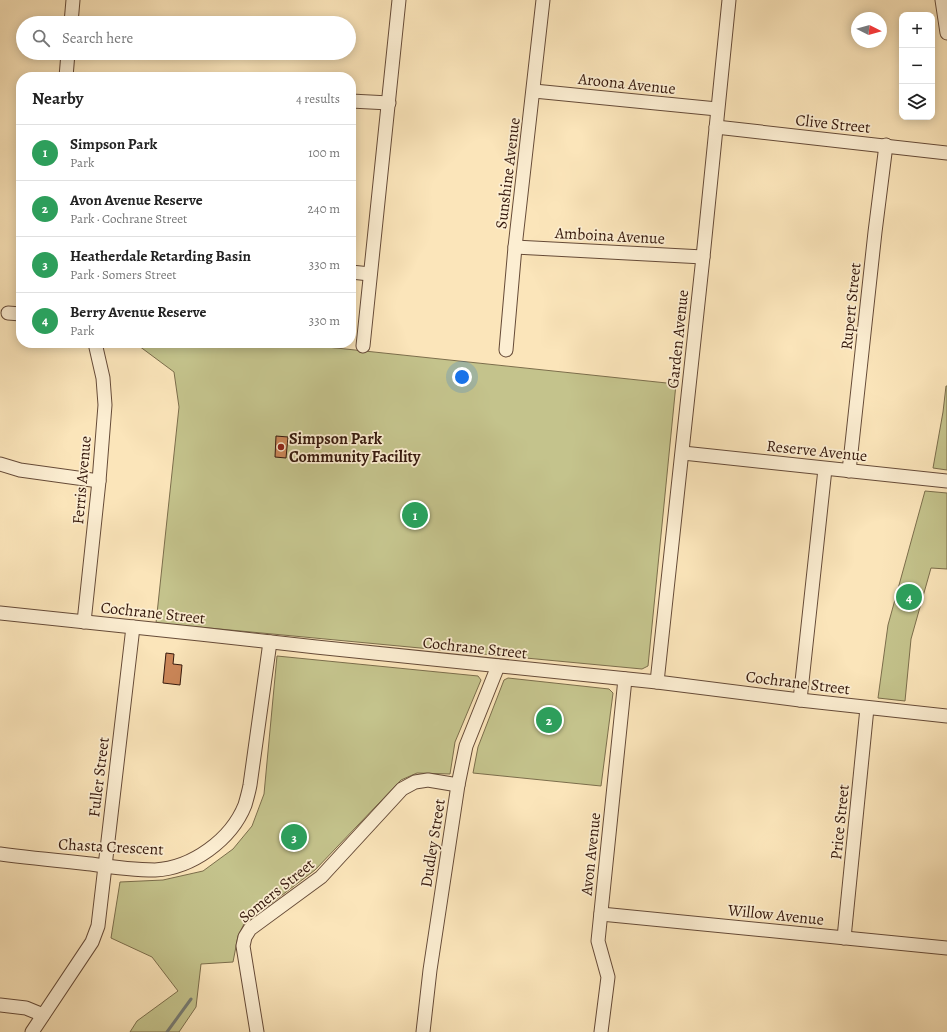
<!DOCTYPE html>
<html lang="en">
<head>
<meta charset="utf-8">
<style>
  body { margin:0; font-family:Alegreya,serif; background:#f2f2f2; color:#222 }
  .controls { position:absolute; right:12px; top:12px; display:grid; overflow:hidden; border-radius:8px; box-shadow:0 2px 10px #0003 }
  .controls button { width:36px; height:36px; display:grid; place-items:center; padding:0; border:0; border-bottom:1px solid #e0e0e0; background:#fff; color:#222; font:20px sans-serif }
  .compass { position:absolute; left:851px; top:12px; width:36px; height:36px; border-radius:50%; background:#fff; box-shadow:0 2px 10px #0003; rotate:96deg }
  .you { position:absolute; left:462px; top:377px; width:14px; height:14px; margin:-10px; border:3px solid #fff; border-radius:50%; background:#1a73e8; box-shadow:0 0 0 6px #1a73e833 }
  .badge { display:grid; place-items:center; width:26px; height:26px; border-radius:50%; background:#8f2418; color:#fff; font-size:13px; font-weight:700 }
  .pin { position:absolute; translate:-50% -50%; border:2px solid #fff; box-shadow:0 1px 4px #0006 }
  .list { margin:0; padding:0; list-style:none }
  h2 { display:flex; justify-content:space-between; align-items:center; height:52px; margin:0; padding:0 16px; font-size:17px }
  h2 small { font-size:13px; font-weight:400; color:#767676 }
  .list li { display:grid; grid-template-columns:26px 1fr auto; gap:12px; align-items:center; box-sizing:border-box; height:56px; padding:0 16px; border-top:1px solid #e0e0e0 }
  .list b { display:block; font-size:15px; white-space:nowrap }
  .list p { margin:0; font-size:13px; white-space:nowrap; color:#767676 }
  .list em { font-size:13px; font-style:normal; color:#767676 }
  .icon { flex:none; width:22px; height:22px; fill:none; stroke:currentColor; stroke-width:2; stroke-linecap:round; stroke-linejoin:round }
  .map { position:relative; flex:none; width:947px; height:1032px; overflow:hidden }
  .search { position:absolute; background:#fff; box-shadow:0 2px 10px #0003; left:16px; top:16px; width:340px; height:44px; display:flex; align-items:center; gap:10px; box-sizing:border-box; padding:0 14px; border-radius:22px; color:#767676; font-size:15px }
  .panel { position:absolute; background:#fff; box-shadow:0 2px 10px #0003; left:16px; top:72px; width:340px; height:276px; border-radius:16px }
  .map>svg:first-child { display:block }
</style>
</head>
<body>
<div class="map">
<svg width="947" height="1032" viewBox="0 0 947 1032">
  <rect width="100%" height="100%" fill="#fbe5ba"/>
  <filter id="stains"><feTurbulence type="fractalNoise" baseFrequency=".005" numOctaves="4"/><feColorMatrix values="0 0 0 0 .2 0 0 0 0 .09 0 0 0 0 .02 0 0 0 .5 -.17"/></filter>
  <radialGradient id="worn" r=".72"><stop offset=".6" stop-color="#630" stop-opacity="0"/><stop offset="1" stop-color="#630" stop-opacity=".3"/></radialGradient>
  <g fill="#c4c38c" stroke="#7c6e4c">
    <path d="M135,343H289L676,384L648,666L642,669L156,623L179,407L174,372Z"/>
    <path d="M946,386H947V470L933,468L943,412Z"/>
    <path d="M925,491L947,493V569L931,568L911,639L905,701L878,698L888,625Z"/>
    <path d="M277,656L478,676L481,680L455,742L450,774L417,773L401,780L315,870L244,924L238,936L233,962L201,964L196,1007L179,1032H130L137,1021L178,991L152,957L111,938L120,882L163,880L203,871L233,849L252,826L264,794Z"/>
    <path d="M508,678L609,689L613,693L601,786L473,773L478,747L504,680Z"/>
  </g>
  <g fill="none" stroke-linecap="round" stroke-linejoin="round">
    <path stroke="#767b73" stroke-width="3" d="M167,1032L191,999"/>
  </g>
  <g fill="#cb8658" stroke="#35180c">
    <path d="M276,436L288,437L286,458L275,457Z"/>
    <path d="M166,653L174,654L173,664L182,665L180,685L163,683Z"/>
  </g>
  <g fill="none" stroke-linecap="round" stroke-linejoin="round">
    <g stroke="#664b38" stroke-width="15">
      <g id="minor">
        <path d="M942,0L947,33"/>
        <path d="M71,23L73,0"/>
        <path d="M66,77L68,53"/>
        <path d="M534,91L717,109"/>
        <path d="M351,101L389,103"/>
        <path d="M716,127L947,153"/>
        <path d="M515,247L703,257"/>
        <path d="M351,272L370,274"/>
        <path d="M8,313L21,314"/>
        <path d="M363,346L399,0"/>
        <path d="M506,350L515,247L543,0"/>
        <path d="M683,453L947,481"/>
        <path d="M0,464L20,470L99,481"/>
        <path d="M849,471L875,232L886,145"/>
        <path d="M0,613L200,634L316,647L657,682L800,700L947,716"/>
        <path d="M84,622L99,481L105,405L103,378L95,343"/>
        <path d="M657,682L703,257L729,0"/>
        <path d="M800,700L825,469"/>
        <path d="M0,854C30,858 61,861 91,864C111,867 135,870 155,870C192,868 231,840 245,805C247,798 249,791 250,785L270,642"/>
        <path d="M601,914L947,948"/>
        <path d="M844,938L867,708"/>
        <path d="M0,1005L26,1008L43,1015"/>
        <path d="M32,1032L92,942L98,926L133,627"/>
        <path d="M257,1032L243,946L245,937L250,929L321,877L402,789L415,782L428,780L458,785"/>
        <path d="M423,1032L430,970L458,785L466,746L498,666"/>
        <path d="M601,1032L608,977L598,941L625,679"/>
      </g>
    </g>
    <use href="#minor" stroke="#fceed2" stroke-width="13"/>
  </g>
  <circle fill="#8f2418" stroke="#fceed2" stroke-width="1.5" cx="281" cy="447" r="4"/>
  <g text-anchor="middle" stroke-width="3.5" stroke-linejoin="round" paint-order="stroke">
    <g font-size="16" fill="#35180c" stroke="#fceed2">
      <text transform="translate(627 83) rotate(6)" y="6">Aroona Avenue</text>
      <text transform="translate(833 123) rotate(6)" y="6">Clive Street</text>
      <text transform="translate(507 173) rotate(-83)" y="6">Sunshine Avenue</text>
      <text transform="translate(610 235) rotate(3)" y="6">Amboina Avenue</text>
      <text transform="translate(850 306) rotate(-84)" y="6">Rupert Street</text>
      <text transform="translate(677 339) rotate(-84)" y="6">Garden Avenue</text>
      <text transform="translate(817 450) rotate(6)" y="6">Reserve Avenue</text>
      <text transform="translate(81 480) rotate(-85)" y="6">Ferris Avenue</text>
      <text transform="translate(153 612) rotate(6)" y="6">Cochrane Street</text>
      <text transform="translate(475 647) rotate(6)" y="6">Cochrane Street</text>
      <text transform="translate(798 682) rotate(7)" y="6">Cochrane Street</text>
      <text transform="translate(98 777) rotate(-83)" y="6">Fuller Street</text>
      <text transform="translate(839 822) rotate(-84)" y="6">Price Street</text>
      <text transform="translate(432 843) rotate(-81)" y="6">Dudley Street</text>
      <text transform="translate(111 846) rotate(3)" y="6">Chasta Crescent</text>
      <text transform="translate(590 854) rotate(-84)" y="6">Avon Avenue</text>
      <text transform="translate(276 890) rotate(-39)" y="6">Somers Street</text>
      <text transform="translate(776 914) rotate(6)" y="6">Willow Avenue</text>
    </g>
    <g font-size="16" font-weight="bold" fill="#35180c" stroke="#fceed2" text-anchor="start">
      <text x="289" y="444">Simpson Park<tspan x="289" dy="18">Community Facility</tspan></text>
    </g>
  </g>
  <rect width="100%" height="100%" filter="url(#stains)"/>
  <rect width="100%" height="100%" fill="url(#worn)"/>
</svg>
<div class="controls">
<button>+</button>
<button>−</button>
<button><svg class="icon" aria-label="layers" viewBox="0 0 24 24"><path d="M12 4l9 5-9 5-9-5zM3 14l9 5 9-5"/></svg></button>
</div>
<svg class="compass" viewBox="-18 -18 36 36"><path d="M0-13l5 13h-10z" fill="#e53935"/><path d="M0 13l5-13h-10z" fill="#767676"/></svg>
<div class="you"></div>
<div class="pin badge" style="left:415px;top:515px;background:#2e9e5b">1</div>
<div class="pin badge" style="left:549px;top:720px;background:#2e9e5b">2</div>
<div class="pin badge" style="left:294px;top:837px;background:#2e9e5b">3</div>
<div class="pin badge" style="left:909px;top:597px;background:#2e9e5b">4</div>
<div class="search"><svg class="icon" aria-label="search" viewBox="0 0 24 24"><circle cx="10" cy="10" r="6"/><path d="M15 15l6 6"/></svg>Search here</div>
<section class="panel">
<h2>Nearby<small>4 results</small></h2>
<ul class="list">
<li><span class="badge" style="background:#2e9e5b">1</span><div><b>Simpson Park</b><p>Park</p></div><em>100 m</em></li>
<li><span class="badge" style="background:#2e9e5b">2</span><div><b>Avon Avenue Reserve</b><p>Park · Cochrane Street</p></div><em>240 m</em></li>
<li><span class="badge" style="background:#2e9e5b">3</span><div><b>Heatherdale Retarding Basin</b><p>Park · Somers Street</p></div><em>330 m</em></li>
<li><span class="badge" style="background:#2e9e5b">4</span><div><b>Berry Avenue Reserve</b><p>Park</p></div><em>330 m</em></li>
</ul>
</section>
</div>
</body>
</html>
